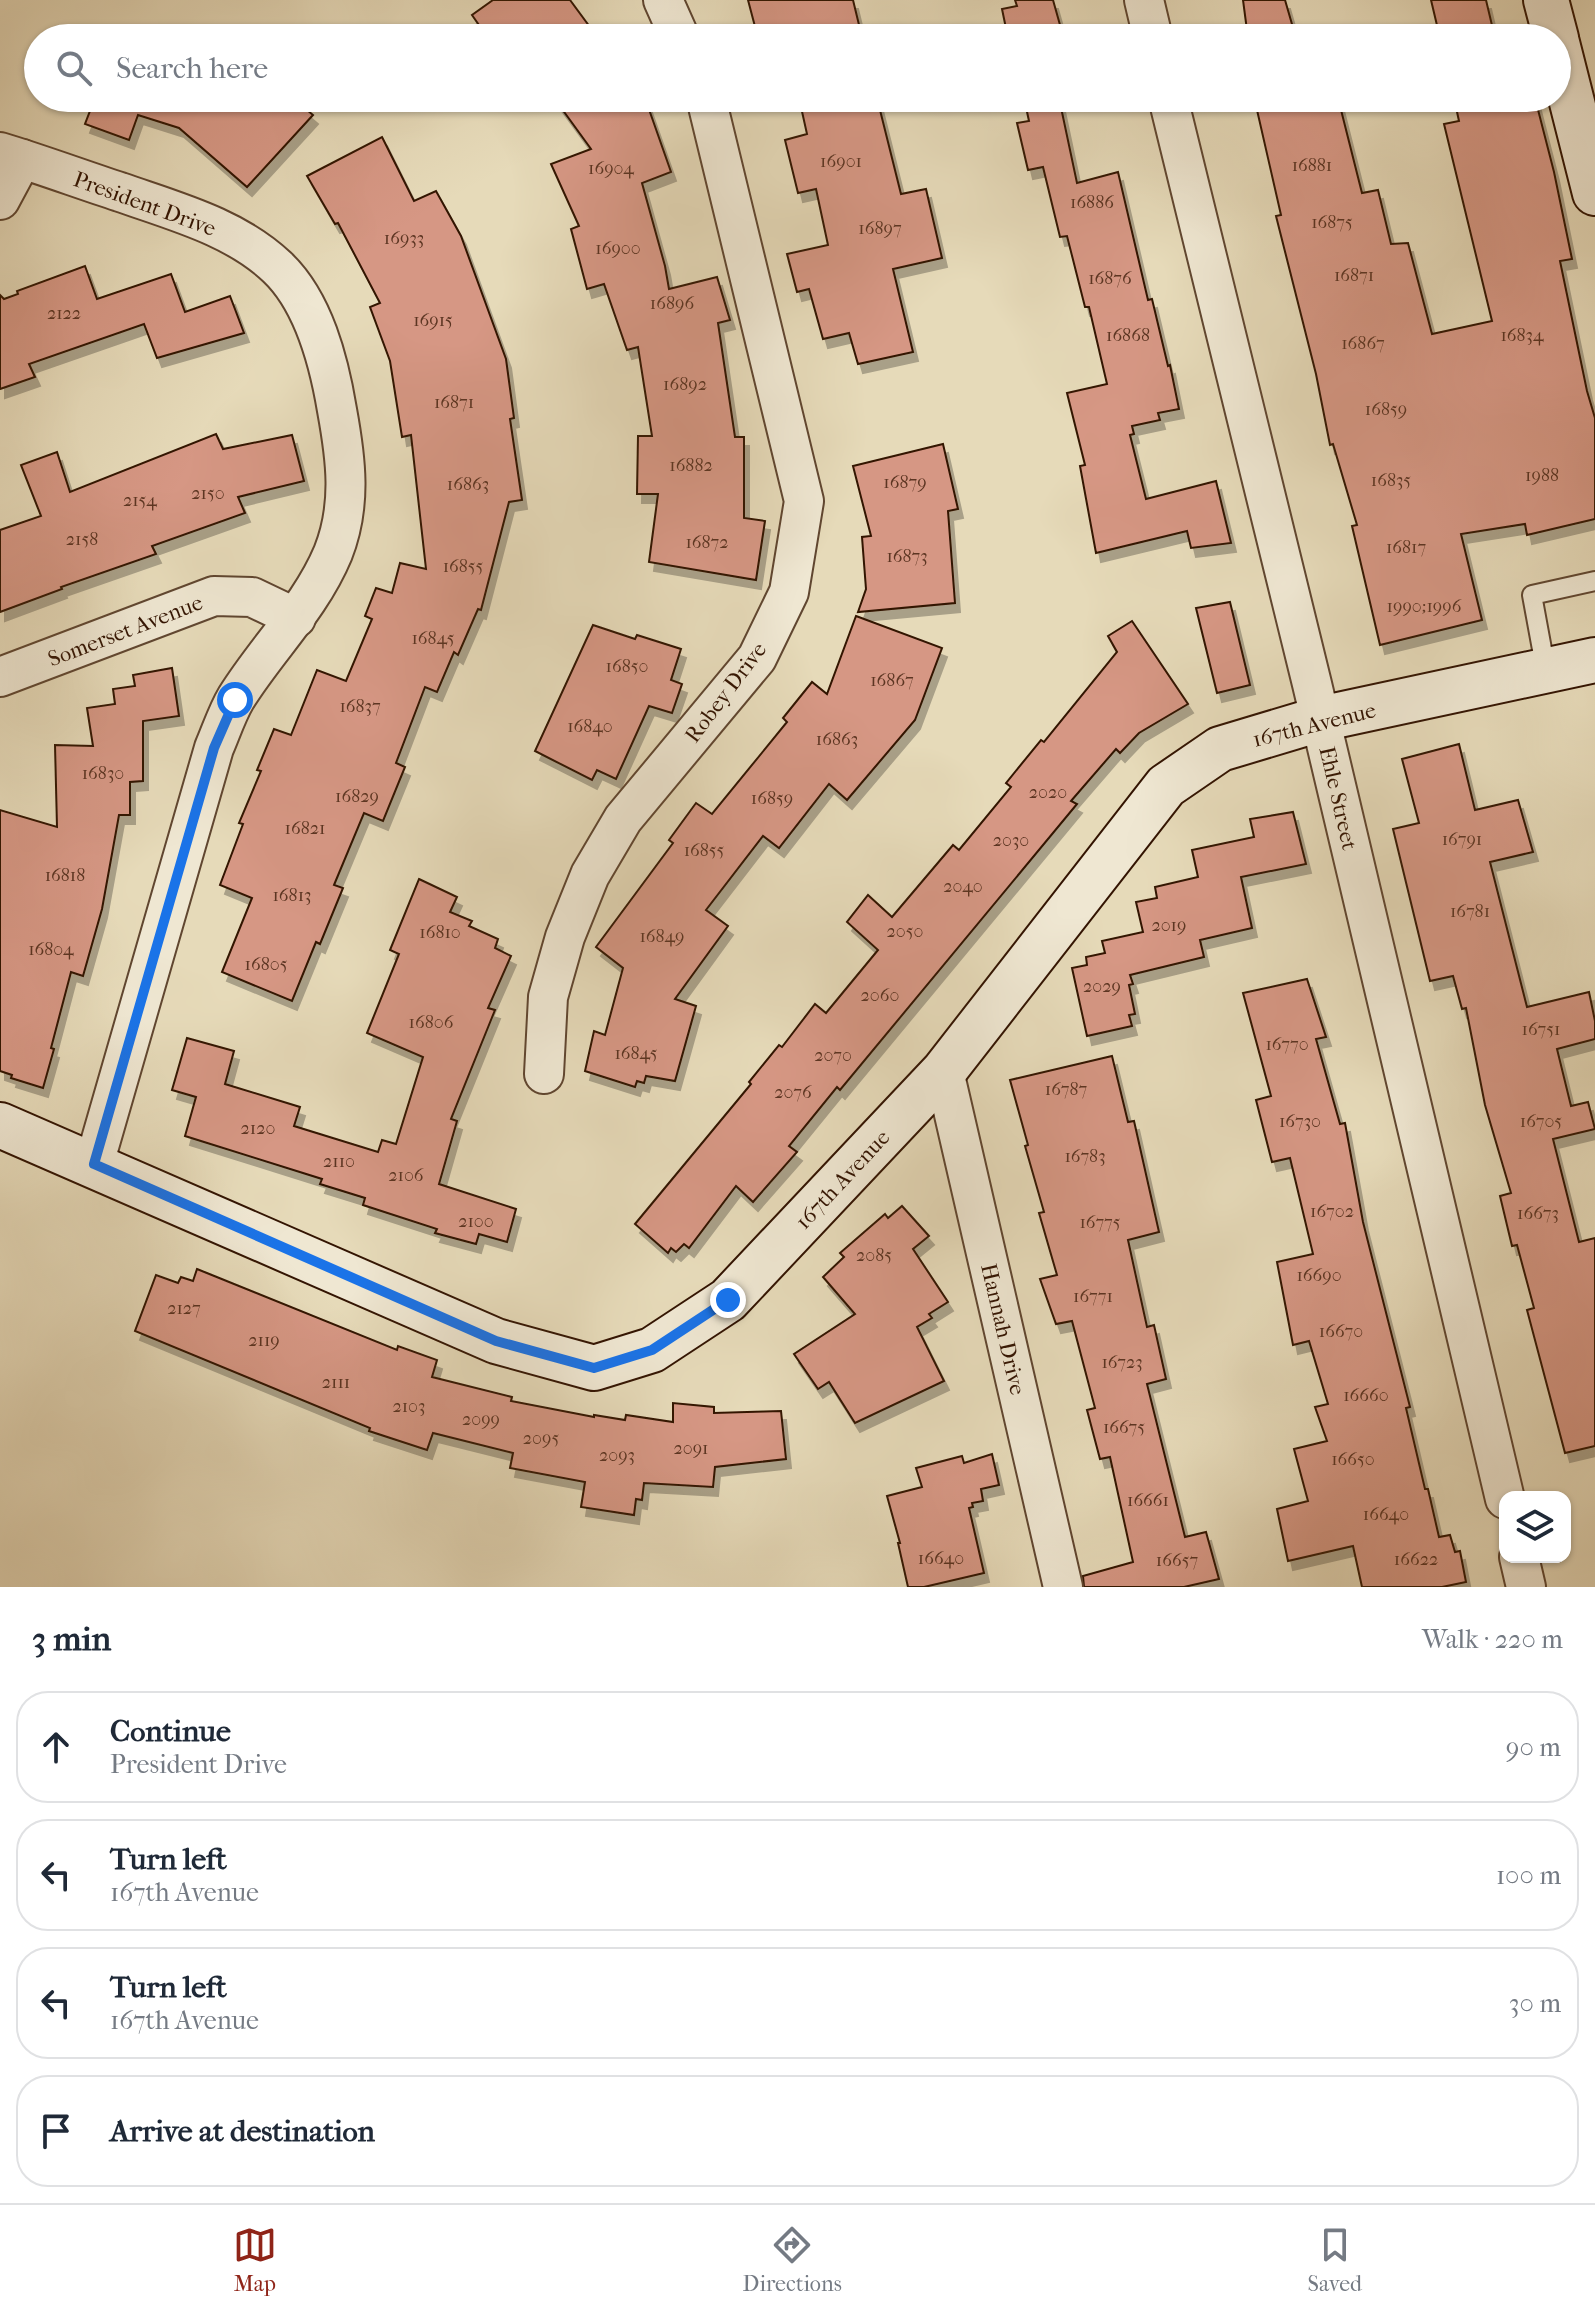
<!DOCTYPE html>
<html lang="en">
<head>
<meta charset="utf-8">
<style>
  body { margin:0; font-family:"IM FELL French Canon",serif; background:#f6f6f7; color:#1f2937 }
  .controls { position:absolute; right:24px; bottom:24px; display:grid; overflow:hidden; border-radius:16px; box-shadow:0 2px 6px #0004 }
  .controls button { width:72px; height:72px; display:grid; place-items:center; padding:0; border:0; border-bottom:2px solid #e0e1e3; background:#fff; color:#1f2937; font:40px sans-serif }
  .stop { position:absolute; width:24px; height:24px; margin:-18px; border:6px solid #1a73e8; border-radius:50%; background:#fff }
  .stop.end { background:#1a73e8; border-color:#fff; box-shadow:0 2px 8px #0008 }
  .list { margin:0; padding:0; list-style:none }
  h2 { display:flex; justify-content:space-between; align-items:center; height:104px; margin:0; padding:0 32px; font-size:34px }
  h2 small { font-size:26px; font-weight:400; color:#747a83 }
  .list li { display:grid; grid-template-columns:52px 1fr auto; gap:24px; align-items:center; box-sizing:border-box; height:112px; margin:0 16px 16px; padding:0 16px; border:2px solid #e0e1e3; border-radius:32px }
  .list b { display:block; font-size:30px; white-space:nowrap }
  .list p { margin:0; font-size:26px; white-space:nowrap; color:#747a83 }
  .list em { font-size:26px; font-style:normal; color:#747a83 }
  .icon { flex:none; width:44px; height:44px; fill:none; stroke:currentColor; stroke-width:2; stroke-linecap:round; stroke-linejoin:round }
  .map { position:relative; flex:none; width:1595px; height:1587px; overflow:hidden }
  .search { position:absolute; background:#fff; box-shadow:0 2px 6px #0004; left:24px; right:24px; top:24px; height:88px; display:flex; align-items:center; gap:20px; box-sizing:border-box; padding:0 28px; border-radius:44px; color:#747a83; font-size:30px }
  .sheet { height:616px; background:#fff }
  nav { display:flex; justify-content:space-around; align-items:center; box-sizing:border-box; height:112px; border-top:2px solid #e0e1e3; background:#fff; font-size:22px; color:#747a83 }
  nav a { display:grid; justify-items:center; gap:4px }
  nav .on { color:#8f2418 }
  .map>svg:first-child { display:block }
</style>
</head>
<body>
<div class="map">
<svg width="1595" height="1587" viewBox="0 0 1595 1587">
  <defs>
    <filter id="shadow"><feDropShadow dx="5" dy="9" stdDeviation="0" flood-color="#0004"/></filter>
  </defs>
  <rect width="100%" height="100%" fill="#e6dab9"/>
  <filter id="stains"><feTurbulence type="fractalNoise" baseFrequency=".0025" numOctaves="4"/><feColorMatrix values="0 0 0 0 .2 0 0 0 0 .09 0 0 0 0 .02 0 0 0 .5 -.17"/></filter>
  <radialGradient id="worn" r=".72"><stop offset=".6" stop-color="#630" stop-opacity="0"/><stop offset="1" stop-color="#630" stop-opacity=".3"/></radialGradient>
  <g fill="#d69784" stroke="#331402" stroke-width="2" filter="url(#shadow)">
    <path d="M493,0H570L598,38H488L472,15Z"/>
    <path d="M748,0H853L860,29L822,38H758Z"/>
    <path d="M1015,0H1053L1062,32L1037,38H1008L1002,9L1017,6Z"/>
    <path d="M1243,0H1285L1296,38H1248Z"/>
    <path d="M1431,0H1486L1495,38H1440Z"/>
    <path d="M95,98H293L313,115L247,187L179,128L138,115L129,140L85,124Z"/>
    <path d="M554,98H645L671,172L642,183L665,266L669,289L717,277L730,320L718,323L735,437H744V518L765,521L756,580L649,562L658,494H637L638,436H652L638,347L627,350L604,284L587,289L571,229L579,226L551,164L591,149Z"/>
    <path d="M799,98H877L901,194L926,189L942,258L893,269L913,352L858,364L849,333L823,339L809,289L797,292L787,254L828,245L816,189L798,193L785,140L807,134Z"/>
    <path d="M1024,98H1059L1077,183L1118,172L1148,300L1152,299L1168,366L1170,365L1179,409L1158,413L1160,420L1132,426L1134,434L1130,435L1146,499L1216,481L1231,543L1191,548L1187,531L1096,553L1080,466L1085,465L1067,393L1107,384L1089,307H1085L1067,236L1060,237L1043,167L1028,170L1017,123L1029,121Z"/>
    <path d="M1282,98H1338L1362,193L1378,190L1391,244L1408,243L1432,334L1492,321L1444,124L1459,121L1454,98H1535L1554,172L1572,259L1560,261L1587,391L1595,418V519L1527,535L1525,524L1461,534L1482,620L1380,645L1352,526L1357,525L1333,444L1330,445L1316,374L1276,216L1281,215L1257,110L1283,103Z"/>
    <path d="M382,137L414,201L436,191L461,236L506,359L514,418L510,419L522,500L509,502L481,610L478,609L458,655L454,652L437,692L425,687L396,763L405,767L383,821L364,813L334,885L343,888L320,944L316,942L292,1001L222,972L252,898L220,885L243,824L239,823L261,771L257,770L274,729L291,735L317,670L346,681L372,619L365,616L376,588L392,593L400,563L426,569L411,435L402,437L390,361L370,307L380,303L338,223L335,224L307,176Z"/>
    <path d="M85,266L97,299L171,274L185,312L230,296L244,333L157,358L144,324L29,364L35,377L0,389V295L4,299L18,294L17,291Z"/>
    <path d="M216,434L223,449L292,435L304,481L238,497L245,513L152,546L156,554L61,587L62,589L0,612V530L41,516L21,465L57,452L70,492Z"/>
    <path d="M943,444L958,509L948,511L955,603L858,612L866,589L862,537L871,536L853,466Z"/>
    <path d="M1230,602L1250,685L1217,693L1196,608Z"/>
    <path d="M856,616L942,648L915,720L847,800L829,784L779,848L763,836L706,910L728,926L675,999L696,1006L675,1081L646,1076L644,1083L637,1081L635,1087L585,1071L594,1031L605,1035L623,968L596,947L673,843L669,840L696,803L712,814L787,722L783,718L812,682L827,694Z"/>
    <path d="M1132,621L1188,704L1139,733L1120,753L1116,749L1071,801L1077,804L840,1090L837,1087L789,1146L797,1152L753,1202L736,1186L689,1248L684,1244L676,1252L671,1248L668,1253L635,1224L751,1084L749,1082L779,1045L782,1047L815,1004L826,1013L878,950L847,922L868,895L892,917L953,845L959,850L1011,787L1006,783L1041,740L1044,742L1117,652L1108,636Z"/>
    <path d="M593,625L635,639L637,635L681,649L671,680L682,684L672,713L649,706L616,779L597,770L592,780L535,751Z"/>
    <path d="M172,668L179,716L143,721V781L130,782V815H119L102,909L83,976L71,972L51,1048L54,1049L43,1088L11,1078L12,1075L0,1071V810L57,827L55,745L93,746L87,708L115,704L113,689L135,686L133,675Z"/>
    <path d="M1459,744L1475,810L1518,800L1533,852L1490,862L1527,1007L1589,992L1595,1021V1039L1557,1049L1571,1106L1588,1102L1595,1129L1553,1139L1579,1242L1595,1238V1446L1565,1453L1527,1310L1534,1308L1517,1245L1512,1246L1500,1196L1511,1193L1485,1105L1466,1008L1462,1009L1453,976L1430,981L1393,829L1419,823L1402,759Z"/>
    <path d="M1293,812L1306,864L1241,877L1252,928L1200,940L1204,957L1130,975L1133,984L1129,985L1135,1014L1129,1015L1132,1026L1087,1036L1072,968L1087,965L1086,957L1105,953L1102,941L1143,932L1136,902L1157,898L1155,887L1198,877L1192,850L1254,837L1250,819Z"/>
    <path d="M419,879L457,897L450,912L472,921L469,926L498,939L495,948L511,956L488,1008L495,1010L451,1119L457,1121L439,1184L516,1209L507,1242L479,1234L476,1244L435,1233L437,1229L363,1205L365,1198L320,1184L322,1179L185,1136L196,1097L172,1090L187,1038L234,1051L225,1084L300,1107L294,1126L378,1152L382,1140L396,1144L423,1057L367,1033L399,954L390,950Z"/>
    <path d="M1307,979L1326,1037L1316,1039L1340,1124L1345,1123L1363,1222L1410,1407L1406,1408L1425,1489H1428L1439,1537L1450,1535L1455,1552L1460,1551L1466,1582L1442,1587H1362L1353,1546L1288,1561L1277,1509L1308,1501L1294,1449L1327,1441L1315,1407L1328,1404L1309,1341L1293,1345L1277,1262L1313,1254L1290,1158L1272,1162L1256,1100L1271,1096L1243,993Z"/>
    <path d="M1112,1056L1128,1122L1134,1121L1159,1232L1128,1240L1147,1327L1154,1325L1166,1379L1147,1384L1185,1537L1206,1532L1219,1579L1184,1587H1084L1083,1576L1133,1562L1110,1457L1100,1459L1087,1410L1095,1408L1072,1321L1056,1324L1040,1279L1057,1275L1039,1213L1044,1212L1025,1146L1028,1145L1010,1080Z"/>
    <path d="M902,1206L929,1236L913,1249L948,1302L929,1314L932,1318L917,1327L944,1381L855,1423L829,1382L818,1389L794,1354L855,1314L823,1277L844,1257L840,1253L885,1214L888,1218Z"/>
    <path d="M197,1269L397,1350L398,1346L437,1360L432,1377L512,1397L511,1401L594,1417V1415L625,1420L626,1415L673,1422V1403L714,1407V1413L781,1411L786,1459L715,1467L713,1487L644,1483L642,1500L636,1499L634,1515L581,1507L585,1482L510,1468L513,1453L433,1433L427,1450L369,1431L370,1428L135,1331L156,1275L178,1283L181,1277L193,1281Z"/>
    <path d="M992,1454L999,1485L981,1489L983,1501L972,1503L973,1507L969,1508L984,1573L924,1587H908L898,1543H900L887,1496L922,1487L916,1468L962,1456L964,1463Z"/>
  </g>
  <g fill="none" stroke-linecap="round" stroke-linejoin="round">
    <g stroke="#604630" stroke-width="22">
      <path id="lane" d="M1546,671L1532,595L1595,581"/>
    </g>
    <g stroke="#604630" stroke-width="42">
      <g id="street">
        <path d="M663,0L680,38"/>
        <path d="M1144,0L1153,38"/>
        <path d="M1168,98L1312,684L1505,1499"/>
        <path d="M0,152C40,164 80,179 120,192C174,211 235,227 277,267C314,302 329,362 337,410C346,459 352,505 333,553C310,608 267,648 236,698C227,713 221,732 214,748L94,1164"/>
        <path d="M0,200L22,159"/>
        <path d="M0,677L214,596L252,597L296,618"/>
        <path d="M944,1071L1063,1587"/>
        <path d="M544,1074L548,997L565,937L590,875L623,819L757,658L789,592L804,501L706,98"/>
        <path d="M1519,1557L1526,1587"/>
      </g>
    </g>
    <g stroke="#331402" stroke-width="48">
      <g id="secondary">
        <path d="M1546,0L1556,38"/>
        <path d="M1557,43L1595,193"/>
        <path d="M0,1125L496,1341L594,1368L652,1350L728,1300L944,1071L1166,786L1220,749L1320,719L1595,660"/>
      </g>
    </g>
    <use href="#lane" stroke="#efe7d2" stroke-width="18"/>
    <use href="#street" stroke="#efe7d2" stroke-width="38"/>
    <use href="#secondary" stroke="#efe7d2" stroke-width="44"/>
  </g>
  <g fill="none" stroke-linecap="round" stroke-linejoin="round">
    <path stroke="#1a73e8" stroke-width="10" d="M235,700L214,748L94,1164L496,1341L594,1368L652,1350L728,1300"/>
  </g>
  <g text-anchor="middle" stroke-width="6" stroke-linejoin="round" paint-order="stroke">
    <g font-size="18" fill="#5c3522">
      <text x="841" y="167">16901</text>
      <text x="1312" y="171">16881</text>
      <text x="611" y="174">16904</text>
      <text x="1092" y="208">16886</text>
      <text x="1332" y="228">16875</text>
      <text x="880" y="234">16897</text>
      <text x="404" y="244">16933</text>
      <text x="618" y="254">16900</text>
      <text x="1354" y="281">16871</text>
      <text x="1110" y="284">16876</text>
      <text x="672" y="309">16896</text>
      <text x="64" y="319">2122</text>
      <text x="433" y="326">16915</text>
      <text x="1128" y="341">16868</text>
      <text x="1522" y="341">16834</text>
      <text x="1363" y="349">16867</text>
      <text x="685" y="390">16892</text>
      <text x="454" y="408">16871</text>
      <text x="1386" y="415">16859</text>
      <text x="691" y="471">16882</text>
      <text x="1542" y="481">1988</text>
      <text x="1391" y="486">16835</text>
      <text x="905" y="488">16879</text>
      <text x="468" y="490">16863</text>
      <text x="208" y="499">2150</text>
      <text x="140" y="506">2154</text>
      <text x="82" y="545">2158</text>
      <text x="707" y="548">16872</text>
      <text x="1406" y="553">16817</text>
      <text x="907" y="562">16873</text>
      <text x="463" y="572">16855</text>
      <text x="1424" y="612">1990;1996</text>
      <text x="433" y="644">16845</text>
      <text x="627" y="672">16850</text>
      <text x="892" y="686">16867</text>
      <text x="360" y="712">16837</text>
      <text x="590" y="732">16840</text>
      <text x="837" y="745">16863</text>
      <text x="103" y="779">16830</text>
      <text x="1048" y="798">2020</text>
      <text x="357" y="802">16829</text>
      <text x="772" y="804">16859</text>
      <text x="305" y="834">16821</text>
      <text x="1462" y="845">16791</text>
      <text x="1011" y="846">2030</text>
      <text x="704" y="856">16855</text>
      <text x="65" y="881">16818</text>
      <text x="963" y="892">2040</text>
      <text x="292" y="901">16813</text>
      <text x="1470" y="917">16781</text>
      <text x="1169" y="931">2019</text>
      <text x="905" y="937">2050</text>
      <text x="440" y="938">16810</text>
      <text x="662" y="942">16849</text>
      <text x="51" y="955">16804</text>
      <text x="266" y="970">16805</text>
      <text x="1102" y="992">2029</text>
      <text x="880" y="1001">2060</text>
      <text x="431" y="1028">16806</text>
      <text x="1541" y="1035">16751</text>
      <text x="1287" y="1050">16770</text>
      <text x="636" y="1059">16845</text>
      <text x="833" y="1061">2070</text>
      <text x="1066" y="1095">16787</text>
      <text x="793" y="1098">2076</text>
      <text x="1300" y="1127">16730</text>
      <text x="1541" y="1127">16705</text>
      <text x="258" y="1134">2120</text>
      <text x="1085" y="1162">16783</text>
      <text x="339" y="1167">2110</text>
      <text x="406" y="1181">2106</text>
      <text x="1332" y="1217">16702</text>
      <text x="1538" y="1219">16673</text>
      <text x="476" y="1227">2100</text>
      <text x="1100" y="1228">16775</text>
      <text x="874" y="1261">2085</text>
      <text x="1319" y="1281">16690</text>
      <text x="1093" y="1302">16771</text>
      <text x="184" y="1314">2127</text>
      <text x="1341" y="1337">16670</text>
      <text x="264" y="1346">2119</text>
      <text x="1122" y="1368">16723</text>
      <text x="336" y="1388">2111</text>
      <text x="1366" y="1401">16660</text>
      <text x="409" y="1412">2103</text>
      <text x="481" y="1425">2099</text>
      <text x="1124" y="1433">16675</text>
      <text x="541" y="1444">2095</text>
      <text x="691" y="1454">2091</text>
      <text x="617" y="1461">2093</text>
      <text x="1353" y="1465">16650</text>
      <text x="1148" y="1506">16661</text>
      <text x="1386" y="1520">16640</text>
      <text x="941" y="1564">16640</text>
      <text x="1416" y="1565">16622</text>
      <text x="1177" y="1566">16657</text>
    </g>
    <g font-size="22" fill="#331402" stroke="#efe7d2">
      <text transform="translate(145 203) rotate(20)" y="8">President Drive</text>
      <text transform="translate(125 630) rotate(-21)" y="8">Somerset Avenue</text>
      <text transform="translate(725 692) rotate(-53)" y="8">Robey Drive</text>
      <text transform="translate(1314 724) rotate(-14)" y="8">167th Avenue</text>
      <text transform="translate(1339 798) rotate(77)" y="8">Ehle Street</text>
      <text transform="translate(842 1179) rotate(-47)" y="8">167th Avenue</text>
      <text transform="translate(1004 1329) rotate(77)" y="8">Hannah Drive</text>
    </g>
  </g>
  <rect width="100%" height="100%" filter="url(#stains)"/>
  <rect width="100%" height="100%" fill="url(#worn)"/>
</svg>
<div class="controls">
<button><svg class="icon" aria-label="layers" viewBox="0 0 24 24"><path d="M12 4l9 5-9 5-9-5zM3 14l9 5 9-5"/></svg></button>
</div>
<div class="stop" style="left:235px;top:700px"></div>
<div class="stop end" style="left:728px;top:1300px"></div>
<div class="search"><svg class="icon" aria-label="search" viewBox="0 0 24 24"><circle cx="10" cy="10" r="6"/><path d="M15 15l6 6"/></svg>Search here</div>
</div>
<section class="sheet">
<h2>3 min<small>Walk · 220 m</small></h2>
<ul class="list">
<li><svg class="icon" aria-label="ahead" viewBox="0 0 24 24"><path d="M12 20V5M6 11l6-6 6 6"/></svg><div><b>Continue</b><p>President Drive</p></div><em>90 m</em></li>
<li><svg class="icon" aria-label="left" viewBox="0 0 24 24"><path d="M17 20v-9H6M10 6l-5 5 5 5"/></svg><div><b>Turn left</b><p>167th Avenue</p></div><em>100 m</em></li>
<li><svg class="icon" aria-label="left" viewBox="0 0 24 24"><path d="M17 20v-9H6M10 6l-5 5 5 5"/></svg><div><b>Turn left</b><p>167th Avenue</p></div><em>30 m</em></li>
<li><svg class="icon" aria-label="arrive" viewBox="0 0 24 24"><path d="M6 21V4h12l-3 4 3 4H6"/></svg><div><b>Arrive at destination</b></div></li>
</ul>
</section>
<nav>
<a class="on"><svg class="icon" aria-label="map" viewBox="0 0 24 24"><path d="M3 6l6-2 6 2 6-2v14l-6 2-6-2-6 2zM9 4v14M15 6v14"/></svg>Map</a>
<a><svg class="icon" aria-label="directions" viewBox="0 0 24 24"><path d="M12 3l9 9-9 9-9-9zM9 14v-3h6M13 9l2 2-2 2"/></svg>Directions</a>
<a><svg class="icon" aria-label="saved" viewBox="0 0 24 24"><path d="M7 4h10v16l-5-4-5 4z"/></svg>Saved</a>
</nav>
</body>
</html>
